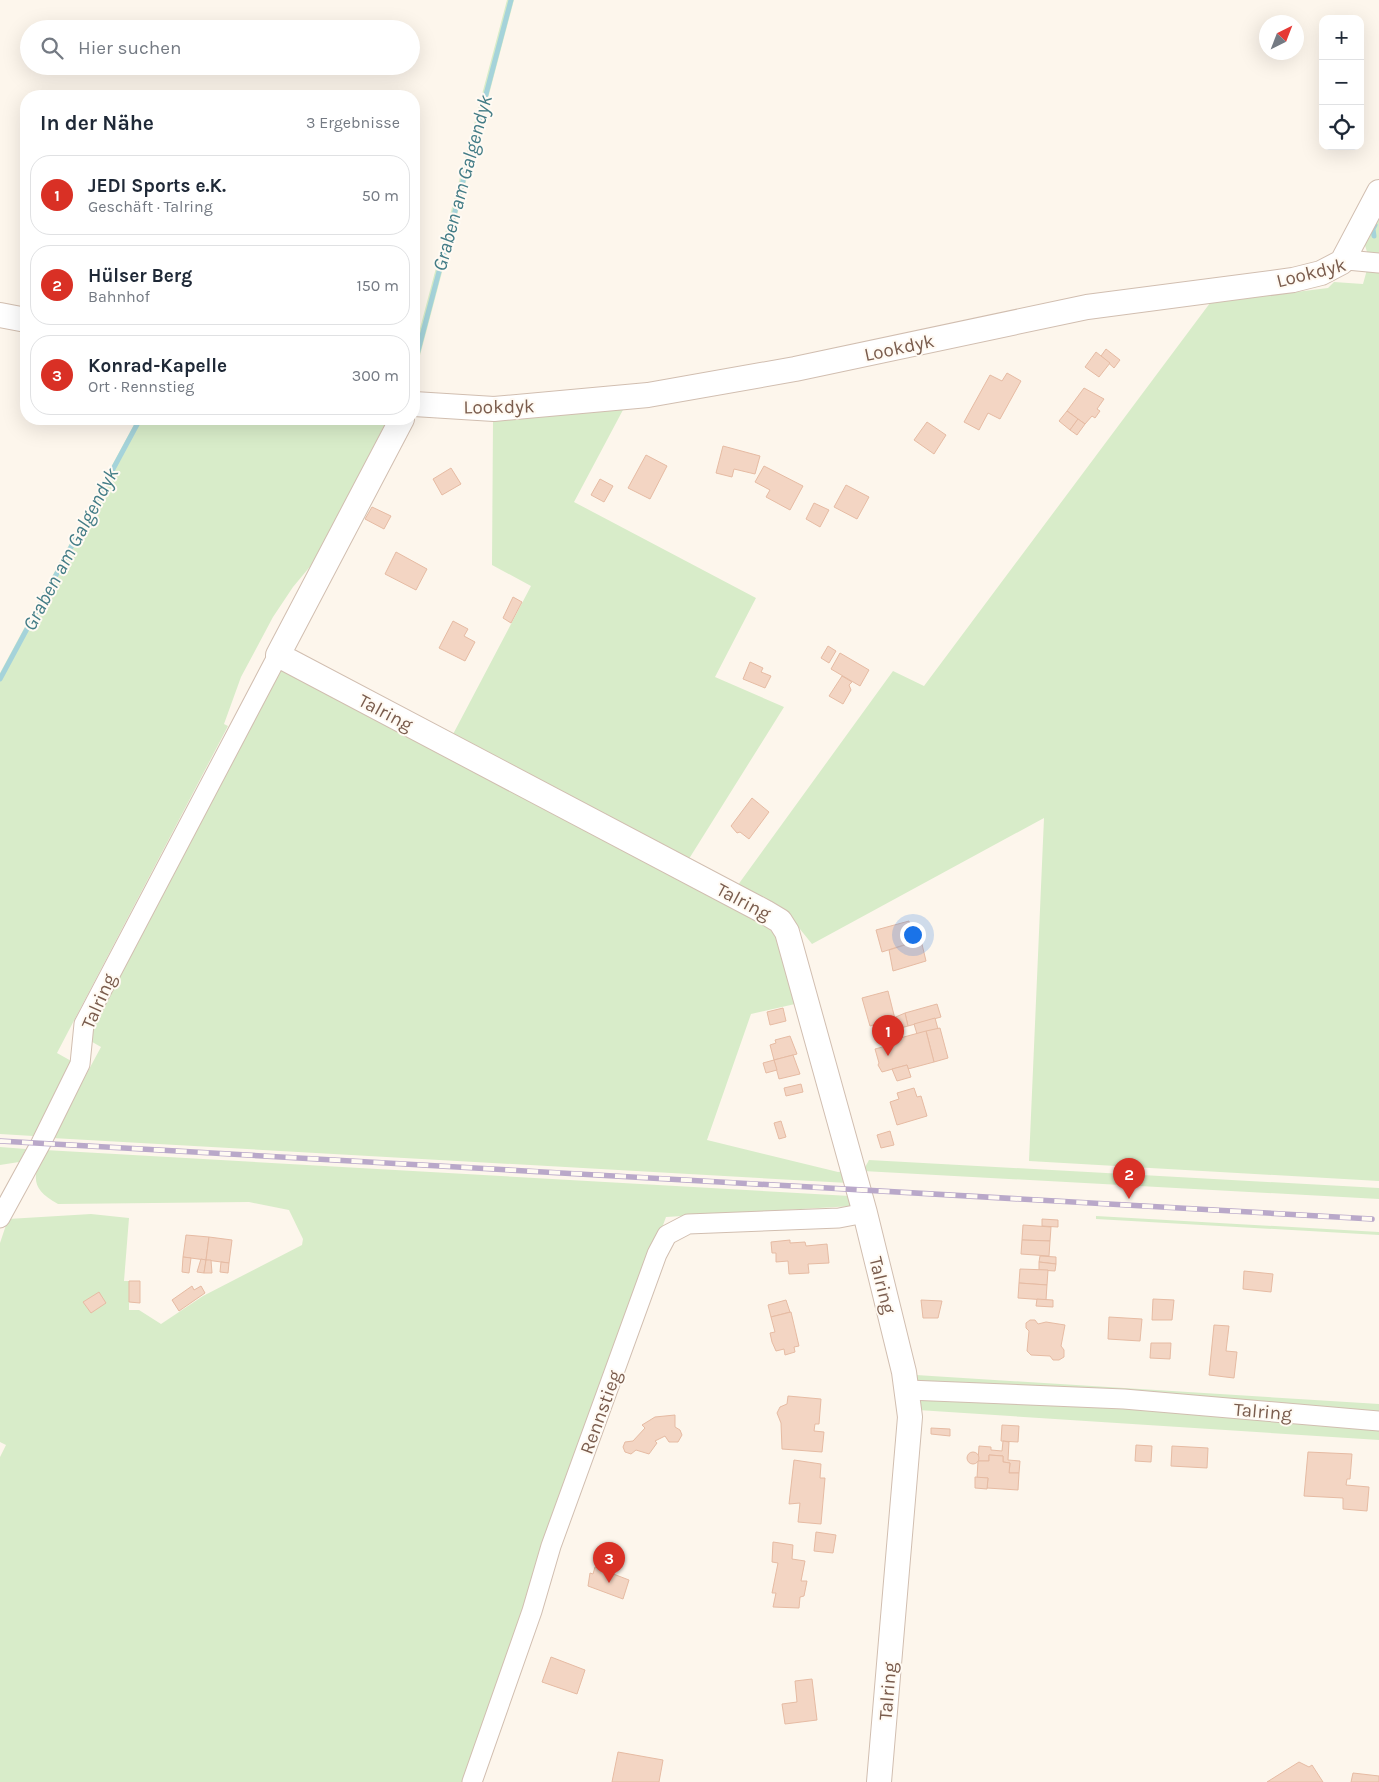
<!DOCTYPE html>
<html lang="de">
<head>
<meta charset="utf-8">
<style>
  body { margin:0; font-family:Karla,sans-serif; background:#f2f2f3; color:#1f2937 }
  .controls { position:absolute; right:15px; top:15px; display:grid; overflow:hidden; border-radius:10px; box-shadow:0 5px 20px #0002 }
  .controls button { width:45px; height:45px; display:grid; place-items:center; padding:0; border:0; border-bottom:1px solid #e0e1e3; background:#fff; color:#1f2937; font:25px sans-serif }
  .compass { position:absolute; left:1259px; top:15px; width:45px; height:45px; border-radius:50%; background:#fff; box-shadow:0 5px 20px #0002; rotate:42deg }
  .you { position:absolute; left:912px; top:934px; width:18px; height:18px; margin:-12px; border:4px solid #fff; border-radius:50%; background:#1a73e8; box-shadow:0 0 0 8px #1a73e833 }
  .badge { display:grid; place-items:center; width:32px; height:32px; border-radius:50%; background:#d93025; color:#fff; font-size:16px; font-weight:700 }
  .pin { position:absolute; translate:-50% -41px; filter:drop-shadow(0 1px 2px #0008) }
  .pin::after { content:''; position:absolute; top:26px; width:18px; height:15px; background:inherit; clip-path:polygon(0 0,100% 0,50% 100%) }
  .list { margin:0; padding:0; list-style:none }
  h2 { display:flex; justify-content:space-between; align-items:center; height:65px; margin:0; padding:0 20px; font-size:21px }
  h2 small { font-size:16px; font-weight:400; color:#747a83 }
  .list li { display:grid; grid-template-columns:32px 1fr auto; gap:15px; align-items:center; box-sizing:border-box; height:80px; margin:0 10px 10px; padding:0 10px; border:1px solid #e0e1e3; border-radius:20px }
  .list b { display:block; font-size:19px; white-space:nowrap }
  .list p { margin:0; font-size:16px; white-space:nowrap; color:#747a83 }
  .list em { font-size:16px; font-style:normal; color:#747a83 }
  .icon { flex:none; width:28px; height:28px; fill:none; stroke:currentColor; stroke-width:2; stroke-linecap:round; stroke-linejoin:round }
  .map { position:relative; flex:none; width:1379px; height:1782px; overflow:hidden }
  .search { position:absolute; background:#fff; box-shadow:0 5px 20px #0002; left:20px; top:20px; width:400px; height:55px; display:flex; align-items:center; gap:12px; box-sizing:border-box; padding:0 18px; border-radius:28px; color:#747a83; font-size:19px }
  .panel { position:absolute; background:#fff; box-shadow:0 5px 20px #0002; left:20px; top:90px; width:400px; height:335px; border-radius:20px }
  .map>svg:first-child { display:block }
</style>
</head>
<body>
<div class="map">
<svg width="1379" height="1782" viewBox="0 0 1379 1782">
  <rect width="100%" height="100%" fill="#fdf6ec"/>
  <g fill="#d8ecc9">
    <path d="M507,0H514L414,378V351Z"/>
    <path d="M1379,202V258L1367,252L1364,242Z"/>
    <path d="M1368,266H1379V1181L1029,1161L1044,818L812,944L791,918L735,889L893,671L924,686L1210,303L1328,288L1334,282L1363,284Z"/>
    <path d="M624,408L574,502L756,598L715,677L784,707L687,862L451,738L531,586L492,565L493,421Z"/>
    <path d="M137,419H388L313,563L293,587L273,617L241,677L224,724L228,726L57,1053L73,1062L33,1136L0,1134V673Z"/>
    <path d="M282,668L765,924L778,939L795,1004L751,1014L707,1140L838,1172L845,1171L848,1183L52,1138L101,1047L87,1039Z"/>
    <path d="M0,1147L26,1149L19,1162L0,1165Z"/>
    <path d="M45,1150L850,1196L853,1206L666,1217L547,1542L466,1782H0V1457L6,1445L0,1442V1243L8,1219L91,1214L129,1218L124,1281H129V1310H139L161,1324L203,1296L302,1245L303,1239L289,1210L249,1202L58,1204C30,1189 32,1176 45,1150Z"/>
    <path d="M869,1160L1379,1188V1199L863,1171Z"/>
    <path d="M1096,1216L1379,1232V1235L1096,1219Z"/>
    <path d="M916,1375L1379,1404V1440L918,1410Z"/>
  </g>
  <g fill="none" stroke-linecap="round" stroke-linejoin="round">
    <g stroke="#a5d3da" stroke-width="5">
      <path d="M1374,236L1373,229L1375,225"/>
      <path d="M414,366L511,0"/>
      <path d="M0,679L140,419"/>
    </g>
  </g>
  <g fill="#f3d5c3" stroke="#e6bba3">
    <path d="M1106,349L1120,360L1114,368L1101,356Z"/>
    <path d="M1096,352L1110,363L1099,377L1085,367Z"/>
    <path d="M1007,373L1021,381L1000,419L988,413L979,430L964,422L990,375L1002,381Z"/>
    <path d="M1084,388L1104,399L1097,409L1100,411L1095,418L1092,416L1085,424L1067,411Z"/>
    <path d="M1067,411L1078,419L1070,430L1059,421Z"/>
    <path d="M1078,419L1085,424L1077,435L1070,430Z"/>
    <path d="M927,422L946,435L934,454L914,440Z"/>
    <path d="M723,446L760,456L755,474L734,469L732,477L716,473Z"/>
    <path d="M646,455L667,466L650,499L628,488Z"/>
    <path d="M764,466L803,486L790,510L766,497L770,490L755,482Z"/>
    <path d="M451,468L461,484L442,495L433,479Z"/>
    <path d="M600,479L613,486L604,502L591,495Z"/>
    <path d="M846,485L869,497L857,519L834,507Z"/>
    <path d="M814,503L829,510L820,527L806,519Z"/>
    <path d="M372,507L391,516L384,529L365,519Z"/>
    <path d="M396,552L427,569L416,590L385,574Z"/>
    <path d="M513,597L522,602L511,623L503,618Z"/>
    <path d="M453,621L468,629L464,636L475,642L465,661L439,648Z"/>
    <path d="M828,646L836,651L829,663L821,658Z"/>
    <path d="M840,653L869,670L860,686L831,669Z"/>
    <path d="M750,662L763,668L761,672L771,676L765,688L743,679Z"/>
    <path d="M842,676L852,682L849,685L851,690L843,704L829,696Z"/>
    <path d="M752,798L769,812L749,839L740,832L737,833L731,826Z"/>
    <path d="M909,921L913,942L882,952L876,930Z"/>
    <path d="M921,940L926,961L893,971L889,950Z"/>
    <path d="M888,991L895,1019L870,1026L862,998Z"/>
    <path d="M937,1004L941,1017L908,1026L905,1013Z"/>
    <path d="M783,1008L786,1021L770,1025L767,1012Z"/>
    <path d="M905,1013L908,1026L886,1032L884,1022Z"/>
    <path d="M935,1018L938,1029L917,1034L914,1024Z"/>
    <path d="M940,1028L948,1058L934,1062L926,1031Z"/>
    <path d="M926,1031L934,1062L908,1069L907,1065L882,1072L878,1065L879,1063L875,1049L886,1046L889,1041Z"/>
    <path d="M790,1036L797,1054L774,1060L770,1045L776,1043L775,1040Z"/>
    <path d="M793,1055L800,1074L779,1079L774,1060Z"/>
    <path d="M774,1060L777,1070L766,1073L763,1063Z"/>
    <path d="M907,1065L911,1077L897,1081L892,1069Z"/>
    <path d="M801,1084L803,1092L786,1096L784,1088Z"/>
    <path d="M914,1088L917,1097L921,1096L927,1116L897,1125L890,1102L899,1099L897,1093Z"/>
    <path d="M781,1121L786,1137L779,1139L774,1123Z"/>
    <path d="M890,1131L894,1145L881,1148L877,1135Z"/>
    <path d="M1042,1219L1058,1220V1227L1042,1226Z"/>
    <path d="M1023,1225L1051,1227L1050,1241L1022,1240Z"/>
    <path d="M186,1235L209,1237L206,1260L183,1257Z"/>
    <path d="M209,1237L232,1240L229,1263L206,1260Z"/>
    <path d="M790,1240V1243L805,1242L806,1246L827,1244L829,1263L808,1264L809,1273L789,1274L788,1261L776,1262V1253H772L771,1242Z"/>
    <path d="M1022,1240L1050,1241L1049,1256L1021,1254Z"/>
    <path d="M1040,1256L1056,1257V1264L1039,1262Z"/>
    <path d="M183,1257L191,1258L189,1273L182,1272Z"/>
    <path d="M201,1259L206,1260L204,1273L197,1272Z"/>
    <path d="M206,1260H211L212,1273H204Z"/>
    <path d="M221,1262L229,1263L228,1273L220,1272Z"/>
    <path d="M1039,1262L1056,1264L1055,1271L1039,1270Z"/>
    <path d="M1020,1269L1048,1270L1047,1285L1019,1283Z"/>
    <path d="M1244,1271L1273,1274L1271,1292L1243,1289Z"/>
    <path d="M129,1281H140V1303L129,1302Z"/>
    <path d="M1019,1283L1047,1285L1046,1300L1018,1298Z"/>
    <path d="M192,1286L194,1290L201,1286L205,1293L179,1311L172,1300Z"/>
    <path d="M99,1292L106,1303L91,1313L83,1302Z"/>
    <path d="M1037,1299L1053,1300V1307L1036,1306Z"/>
    <path d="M1153,1299L1174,1300L1172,1320H1152Z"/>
    <path d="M786,1300L790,1312L771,1317L768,1305Z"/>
    <path d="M921,1300L942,1301L938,1318H923Z"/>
    <path d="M791,1312L799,1346L794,1347L795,1352L785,1355L784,1349L776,1351L772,1342L770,1333L775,1332L771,1317Z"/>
    <path d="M1109,1317L1142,1319L1140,1341L1108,1339Z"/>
    <path d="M1030,1320H1035L1038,1324L1046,1322L1065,1325L1061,1346L1064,1350V1357L1059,1360H1053L1050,1356L1031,1355L1027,1351L1029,1331L1026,1328V1323Z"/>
    <path d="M1214,1325L1229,1326L1226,1351L1237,1352L1234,1378L1209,1375Z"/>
    <path d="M1151,1343H1171L1170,1359L1150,1358Z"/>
    <path d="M788,1396L821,1399L819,1424H815L814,1431L824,1432L822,1452L782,1449L781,1423L777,1413L780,1407L787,1404Z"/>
    <path d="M675,1415V1427L680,1430L682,1435L678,1442H669L665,1436L655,1441L657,1443L649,1454L636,1450L631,1454L625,1452L623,1447L625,1442L633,1441L645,1428L642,1425L655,1417Z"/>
    <path d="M1002,1425L1019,1426L1018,1442L1001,1441Z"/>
    <path d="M931,1428L950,1429V1436L931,1434Z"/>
    <path d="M1003,1441L1009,1442L1008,1460L1020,1461L1019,1473H1009L1010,1463L1003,1462V1456L989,1455V1461H978L979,1446L991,1447V1450L1002,1451Z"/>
    <path d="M1136,1445L1152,1446L1151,1462L1135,1461Z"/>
    <path d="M1172,1446L1208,1448L1207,1468L1171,1466Z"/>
    <path d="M1308,1452L1352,1454L1350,1479H1347L1346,1485L1369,1487L1367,1511L1343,1509V1498L1304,1496Z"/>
    <circle cx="973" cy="1458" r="6"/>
    <path d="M989,1455L1003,1456V1462L1010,1463L1009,1473H1019L1018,1490L987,1488L988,1478H977L978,1461H989Z"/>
    <path d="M794,1460L821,1464L820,1478H825L821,1524L798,1522L800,1503L789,1504Z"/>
    <path d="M975,1477L988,1478L987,1489L975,1488Z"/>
    <path d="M816,1532L836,1535L833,1553L814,1551Z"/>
    <path d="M773,1542L793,1545L792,1559L805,1561L801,1581H807L804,1596L800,1597L799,1608L773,1607L776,1593H772L778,1563L772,1562Z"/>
    <path d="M595,1567L629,1580L623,1599L588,1586L590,1573L593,1574Z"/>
    <path d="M551,1657L585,1670L577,1694L542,1682Z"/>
    <path d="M812,1679L817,1720L785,1724L782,1704L797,1702L795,1681Z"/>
    <path d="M618,1752L663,1760L659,1782H612Z"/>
    <path d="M1299,1762L1309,1767L1312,1765L1323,1782H1267Z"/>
    <path d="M1353,1773L1379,1776V1782H1351Z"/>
  </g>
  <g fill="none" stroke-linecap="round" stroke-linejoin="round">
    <g stroke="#d1beb0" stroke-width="21">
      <g id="minor">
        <path d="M1342,262L1347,260L1379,263"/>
        <path d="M0,1218L41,1143L80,1064L84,1024L278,655"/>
        <path d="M908,1390L1124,1399L1379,1421"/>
        <path d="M472,1782L532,1611L551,1546L657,1254L667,1235L688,1224L839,1218L865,1213"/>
      </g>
    </g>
    <g stroke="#d1beb0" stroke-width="26">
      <g id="tertiary">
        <path d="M0,315L26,320"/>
        <path d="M414,404L494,409L648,395L795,369L1087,307L1293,280L1321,273L1342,262L1379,192"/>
        <path d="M402,419L278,655L765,912L780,921L787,932L865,1213L904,1372L910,1417L879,1782"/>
      </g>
    </g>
    <use href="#minor" stroke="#fff" stroke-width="19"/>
    <use href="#tertiary" stroke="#fff" stroke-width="24"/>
    <g stroke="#b9a8c9" stroke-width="5.5">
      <path id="rail" d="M0,1141L1372,1219"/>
    </g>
    <use href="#rail" stroke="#fffaf3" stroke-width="4" stroke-dasharray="11" stroke-linecap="butt"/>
  </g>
  <g text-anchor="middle" stroke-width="4" stroke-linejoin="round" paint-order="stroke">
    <g font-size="19" fill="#7a5c4d" stroke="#fffaf3">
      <text transform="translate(1311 272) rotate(-14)" y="7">Lookdyk</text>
      <text transform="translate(899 347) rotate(-12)" y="7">Lookdyk</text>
      <text transform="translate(499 406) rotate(-1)" y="7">Lookdyk</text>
      <text transform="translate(386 712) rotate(28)" y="7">Talring</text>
      <text transform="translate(744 901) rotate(28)" y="7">Talring</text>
      <text transform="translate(98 1001) rotate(-66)" y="7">Talring</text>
      <text transform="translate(883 1285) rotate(76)" y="7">Talring</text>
      <text transform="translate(1263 1411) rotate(5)" y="7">Talring</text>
      <text transform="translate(600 1412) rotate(-70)" y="7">Rennstieg</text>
      <text transform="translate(887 1691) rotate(-85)" y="7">Talring</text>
    </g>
    <g font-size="20" font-style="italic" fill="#437c86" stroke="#fffaf3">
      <text transform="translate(462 183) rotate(-75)" y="7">Graben am Galgendyk</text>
      <text transform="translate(70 549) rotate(-62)" y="7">Graben am Galgendyk</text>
    </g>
  </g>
</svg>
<div class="controls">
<button>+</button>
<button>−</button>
<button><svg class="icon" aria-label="locate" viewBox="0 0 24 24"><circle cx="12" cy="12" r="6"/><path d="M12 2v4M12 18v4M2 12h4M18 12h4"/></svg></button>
</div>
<svg class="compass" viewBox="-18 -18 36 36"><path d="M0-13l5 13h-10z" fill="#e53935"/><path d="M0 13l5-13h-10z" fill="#747a83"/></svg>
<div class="you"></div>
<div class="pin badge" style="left:888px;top:1056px">1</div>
<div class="pin badge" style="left:1129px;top:1199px">2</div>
<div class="pin badge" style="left:609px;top:1583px">3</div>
<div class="search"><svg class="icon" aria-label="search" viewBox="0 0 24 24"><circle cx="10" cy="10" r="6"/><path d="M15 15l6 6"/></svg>Hier suchen</div>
<section class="panel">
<h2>In der Nähe<small>3 Ergebnisse</small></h2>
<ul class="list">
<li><span class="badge">1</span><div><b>JEDI Sports e.K.</b><p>Geschäft · Talring</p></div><em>50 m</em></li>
<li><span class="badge">2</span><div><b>Hülser Berg</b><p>Bahnhof</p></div><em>150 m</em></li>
<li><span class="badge">3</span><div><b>Konrad-Kapelle</b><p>Ort · Rennstieg</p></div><em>300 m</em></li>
</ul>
</section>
</div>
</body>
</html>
